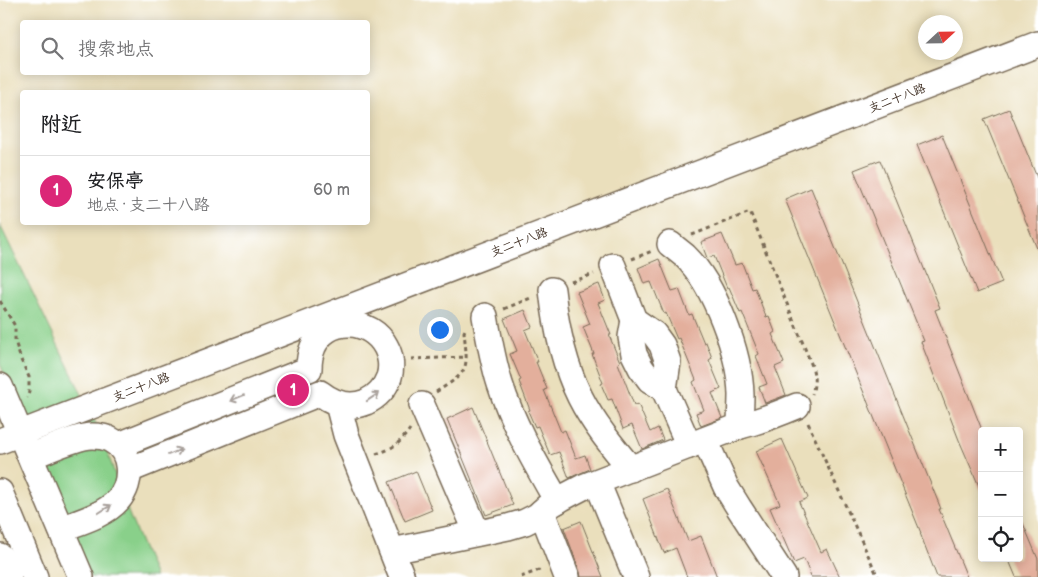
<!DOCTYPE html>
<html lang="zh">
<head>
<meta charset="utf-8">
<style>
  body { margin:0; font-family:"Balsamiq Sans","LXGW WenKai TC",sans-serif; background:#f2f2f2; color:#202124 }
  .controls { position:absolute; right:15px; bottom:15px; display:grid; overflow:hidden; border-radius:5px; box-shadow:0 2px 12px #0003 }
  .controls button { width:45px; height:45px; display:grid; place-items:center; padding:0; border:0; border-bottom:1px solid #e0e0e0; background:#fff; color:#202124; font:25px sans-serif }
  .compass { position:absolute; left:918px; top:15px; width:45px; height:45px; border-radius:50%; background:#fff; box-shadow:0 2px 12px #0003; rotate:68deg }
  .you { position:absolute; left:439px; top:329px; width:18px; height:18px; margin:-12px; border:4px solid #fff; border-radius:50%; background:#1a73e8; box-shadow:0 0 0 8px #1a73e833 }
  .badge { display:grid; place-items:center; width:32px; height:32px; border-radius:50%; background:#db2777; color:#fff; font-size:16px; font-weight:700 }
  .pin { position:absolute; translate:-50% -50%; border:2px solid #fff; box-shadow:0 1px 5px #0006 }
  .list { margin:0; padding:0; list-style:none }
  h2 { display:flex; justify-content:space-between; align-items:center; height:65px; margin:0; padding:0 20px; font-size:21px }
  h2 small { font-size:16px; font-weight:400; color:#757577 }
  .list li { display:grid; grid-template-columns:32px 1fr auto; gap:15px; align-items:center; box-sizing:border-box; height:70px; padding:0 20px; border-top:1px solid #e0e0e0 }
  .list b { display:block; font-size:19px; white-space:nowrap }
  .list p { margin:0; font-size:16px; white-space:nowrap; color:#757577 }
  .list em { font-size:16px; font-style:normal; color:#757577 }
  .icon { flex:none; width:28px; height:28px; fill:none; stroke:currentColor; stroke-width:2; stroke-linecap:round; stroke-linejoin:round }
  .map { position:relative; flex:none; width:1038px; height:577px; overflow:hidden }
  .search { position:absolute; background:#fff; box-shadow:0 2px 12px #0003; left:20px; top:20px; width:350px; height:55px; display:flex; align-items:center; gap:12px; box-sizing:border-box; padding:0 18px; border-radius:5px; color:#757577; font-size:19px }
  .panel { position:absolute; background:#fff; box-shadow:0 2px 12px #0003; left:20px; top:90px; width:350px; height:135px; border-radius:5px }
  .map>svg:first-child { display:block }
</style>
</head>
<body>
<div class="map">
<svg width="1038" height="577" viewBox="0 0 1038 577">
  <rect width="100%" height="100%" fill="#fff"/>
  <filter id="ink" filterUnits="userSpaceOnUse"><feTurbulence type="fractalNoise" baseFrequency=".02" numOctaves="2"/><feDisplacementMap in="SourceGraphic" scale="10" xChannelSelector="R" yChannelSelector="G"/><feConvolveMatrix kernelMatrix="1 2 1 2 8 2 1 2 1" color-interpolation-filters="sRGB"/></filter>
  <filter id="wash" filterUnits="userSpaceOnUse"><feTurbulence type="fractalNoise" baseFrequency=".0096" numOctaves="4" result="noise"/><feDisplacementMap in="SourceGraphic" scale="20" xChannelSelector="R" yChannelSelector="G"/><feGaussianBlur stdDeviation="1.12" result="paint"/><feColorMatrix in="noise" values="0 0 0 0 0 0 0 0 0 0 0 0 0 0 0 0 0 1.4 0 .05"/><feComposite in="paint" operator="in"/></filter>
  <g filter="url(#wash)">
    <rect width="100%" height="100%" fill="#eadfbc"/>
    <path fill="#89d08a" stroke="#627d54" d="M0,225L101,434L129,514L155,577H90L0,364Z"/>
    <g id="blocks">
      <g fill="#e3af9c">
        <path d="M1009,109L1038,180V251L984,119Z"/>
        <path d="M942,135L1002,283L977,293L917,145Z"/>
        <path d="M880,160L940,308L935,310L982,430V493L959,440L921,342L924,341L854,170Z"/>
        <path d="M811,188L941,509H939L967,577H937L920,533H921L785,199Z"/>
        <path d="M722,234L735,265L742,263L752,289L755,288L766,317L769,316L775,332L772,334L784,363L775,367L786,395L765,403L759,387L767,384L756,356L759,354L742,312L740,313L729,287L727,288L714,256L707,258L701,242Z"/>
        <path d="M659,259L672,291L679,289L689,315L692,314L704,343L706,342L712,358L709,360L721,389L712,393L722,418L701,426L696,413L704,410L693,382L696,380L679,338L677,339L666,313L664,314L651,282L644,284L638,268Z"/>
        <path d="M599,284L605,300L598,303L611,335H609L620,362L618,363L634,405L638,404L650,432L658,428L663,440L642,449L632,425L623,429L612,399L608,400L601,384L603,383L592,354H594L583,327L590,324L577,292Z"/>
        <path d="M525,310L532,327L525,330L538,362H536L547,389L544,390L561,432L565,430L576,458L585,455L590,469L569,478L559,452L550,455L538,426L535,427L528,411L530,410L519,381L521,380L510,354L517,351L504,319Z"/>
        <path d="M473,407L513,505L486,515L447,419Z"/>
        <path d="M782,439L808,498L799,502L821,552L827,549L840,577H811L804,559L794,563L770,508L780,504L756,451Z"/>
        <path d="M416,471L432,510L405,521L389,482Z"/>
        <path d="M667,489L688,541L701,536L717,577H687L676,548L664,553L643,499Z"/>
        <path d="M1019,514L1038,559V577H1016L1008,558H1019Z"/>
        <path d="M581,521L603,577H581L580,572L564,528Z"/>
      </g>
    </g>
  </g>
  <g filter="url(#ink)">
    <use href="#blocks" fill-opacity="0" stroke="#786955" stroke-width="1"/>
    <g fill="none" stroke-linecap="round" stroke-linejoin="round">
      <g stroke="#786955" stroke-width="28">
        <g id="minor">
          <path d="M670,244C675,248 680,252 685,256C715,285 740,354 741,395C741,406 740,416 740,426"/>
          <path d="M613,266L634,320L654,334L662,345L668,362L664,389L689,446"/>
          <path d="M552,290C556,327 563,363 580,397C593,423 612,446 631,469"/>
          <path d="M485,316C489,339 493,362 500,384C513,425 536,464 557,501"/>
          <path d="M634,320L631,337L634,354L641,368L650,380L664,389"/>
          <path d="M0,386L81,577"/>
          <path d="M338,404L346,435L402,577"/>
          <path d="M422,405L477,533"/>
          <path d="M705,440L726,487L739,508L784,577"/>
          <path d="M0,441L1038,44"/>
          <path d="M119,445L309,369C309,362 310,354 313,347C328,315 371,318 386,347C391,356 392,368 389,377C385,388 377,397 366,402C349,409 334,404 320,393L129,470"/>
          <path d="M31,456C46,451 77,436 92,436C98,436 106,437 111,440C133,451 133,483 118,500C105,515 79,522 61,529"/>
          <path d="M597,482L636,577"/>
          <path d="M0,492L35,577"/>
          <path d="M542,512L567,577"/>
          <path d="M392,551L508,527L525,522L537,516L547,507L562,498L583,487L740,426C760,421 778,414 797,406"/>
          <path d="M0,556L9,577"/>
        </g>
      </g>
      <g stroke="#786955" stroke-width="3" stroke-dasharray="4 4" stroke-linecap="butt">
        <path d="M692,235L750,212L812,366C815,376 815,384 812,394"/>
        <path d="M632,259L652,251"/>
        <path d="M571,282L594,274"/>
        <path d="M0,301L15,326V341L21,360L29,377V392L27,398"/>
        <path d="M504,309L533,297"/>
        <path d="M411,359L467,357"/>
        <path d="M436,392C470,371 468,370 464,332L466,328"/>
        <path d="M808,423L878,577"/>
        <path d="M376,454C393,449 400,443 410,429"/>
        <path d="M521,577L542,569"/>
      </g>
      <use href="#minor" stroke="#fff" stroke-width="25"/>
    </g>
    <defs><path id="oneway-shaft" d="M-6 0H5M1.5-3L5.5 0L1.5 3" fill="none" stroke-width="1.6" stroke-linecap="round" stroke-linejoin="round" transform="scale(1.25)"/></defs>
    <g stroke="#a79f9a">
      <use href="#oneway-shaft" transform="translate(373 397) rotate(-34)"/>
      <use href="#oneway-shaft" transform="translate(237 398) rotate(158)"/>
      <use href="#oneway-shaft" transform="translate(175 452) rotate(-22)"/>
      <use href="#oneway-shaft" transform="translate(105 509) rotate(-32)"/>
    </g>
  </g>
  <g text-anchor="middle" stroke-width="5" stroke-linejoin="round" paint-order="stroke">
    <g font-size="12" fill="#3b2a1e" stroke="#fff">
      <text transform="translate(897 98) rotate(-21)" y="4">支二十八路</text>
      <text transform="translate(519 242) rotate(-21)" y="4">支二十八路</text>
      <text transform="translate(141 387) rotate(-21)" y="4">支二十八路</text>
    </g>
  </g>
</svg>
<div class="controls">
<button>+</button>
<button>−</button>
<button><svg class="icon" aria-label="locate" viewBox="0 0 24 24"><circle cx="12" cy="12" r="6"/><path d="M12 2v4M12 18v4M2 12h4M18 12h4"/></svg></button>
</div>
<svg class="compass" viewBox="-18 -18 36 36"><path d="M0-13l5 13h-10z" fill="#e53935"/><path d="M0 13l5-13h-10z" fill="#757577"/></svg>
<div class="you"></div>
<div class="pin badge" style="left:293px;top:390px">1</div>
<div class="search"><svg class="icon" aria-label="search" viewBox="0 0 24 24"><circle cx="10" cy="10" r="6"/><path d="M15 15l6 6"/></svg>搜索地点</div>
<section class="panel">
<h2>附近<small></small></h2>
<ul class="list">
<li><span class="badge">1</span><div><b>安保亭</b><p>地点 · 支二十八路</p></div><em>60 m</em></li>
</ul>
</section>
</div>
</body>
</html>
